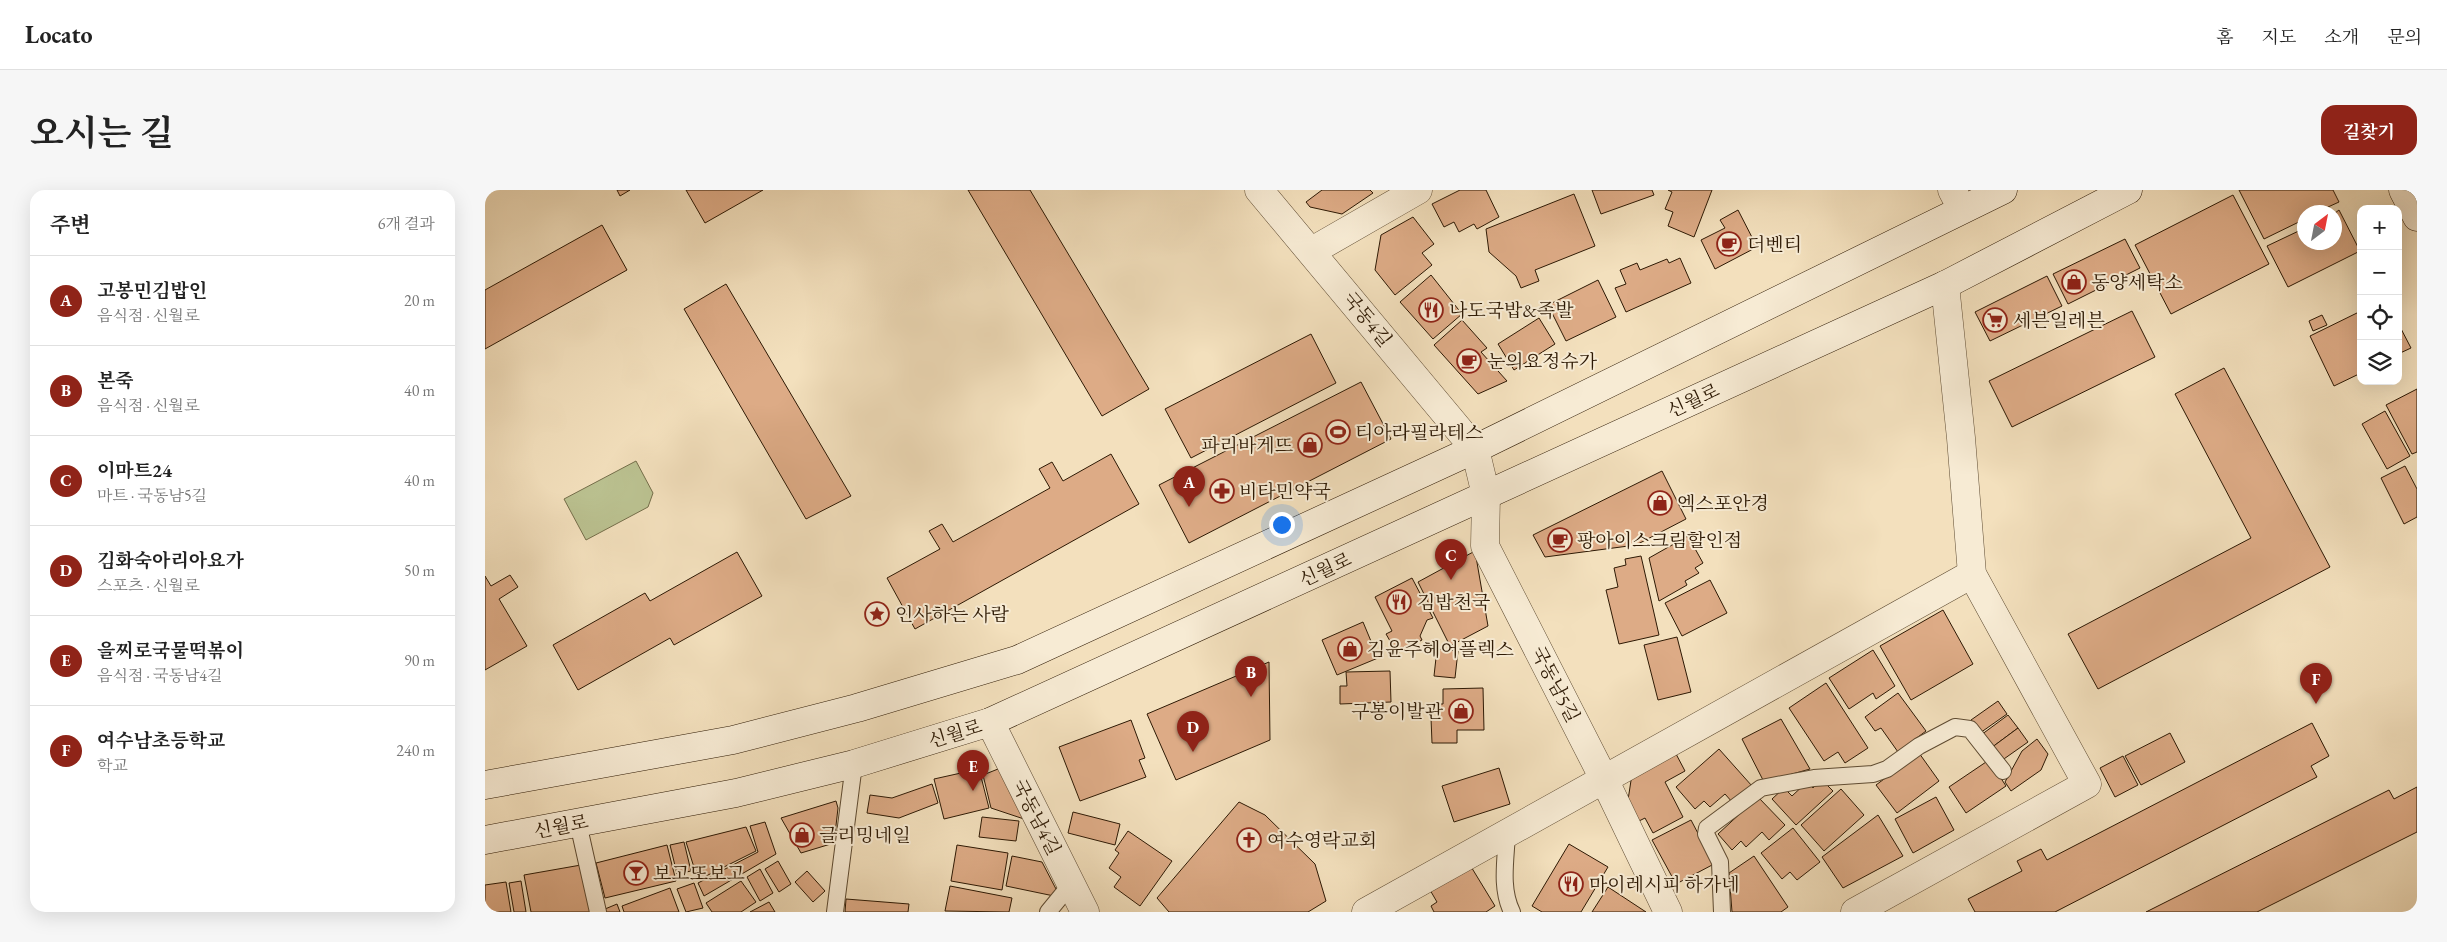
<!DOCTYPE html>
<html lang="ko">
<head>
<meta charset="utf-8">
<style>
  body { margin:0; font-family:"EB Garamond","Noto Serif KR",serif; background:#f6f6f6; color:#222 }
  .controls { position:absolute; right:15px; top:15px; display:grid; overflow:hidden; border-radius:10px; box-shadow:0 5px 20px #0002 }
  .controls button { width:45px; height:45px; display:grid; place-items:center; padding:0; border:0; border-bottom:1px solid #e0e0e0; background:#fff; color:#222; font:25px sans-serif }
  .compass { position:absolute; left:1812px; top:15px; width:45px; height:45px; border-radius:50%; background:#fff; box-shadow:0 5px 20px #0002; rotate:32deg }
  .you { position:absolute; left:796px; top:334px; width:18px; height:18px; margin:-12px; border:4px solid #fff; border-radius:50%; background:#1a73e8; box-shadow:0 0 0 8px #1a73e833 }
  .badge { display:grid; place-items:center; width:32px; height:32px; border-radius:50%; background:#8f2418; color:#fff; font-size:16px; font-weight:700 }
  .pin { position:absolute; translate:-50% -41px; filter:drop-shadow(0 1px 2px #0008) }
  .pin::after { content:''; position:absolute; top:26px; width:18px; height:15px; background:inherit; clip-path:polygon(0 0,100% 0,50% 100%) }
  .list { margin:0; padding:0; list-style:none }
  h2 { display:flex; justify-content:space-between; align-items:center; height:65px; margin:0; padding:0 20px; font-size:21px }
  h2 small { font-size:16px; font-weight:400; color:#767676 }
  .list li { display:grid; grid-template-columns:32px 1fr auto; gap:15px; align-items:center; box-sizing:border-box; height:90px; padding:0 20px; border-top:1px solid #e0e0e0 }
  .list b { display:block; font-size:19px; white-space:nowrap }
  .list p { margin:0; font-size:16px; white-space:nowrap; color:#767676 }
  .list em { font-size:16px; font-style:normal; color:#767676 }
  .icon { flex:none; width:28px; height:28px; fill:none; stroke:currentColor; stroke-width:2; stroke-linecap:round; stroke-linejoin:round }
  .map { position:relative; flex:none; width:1932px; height:722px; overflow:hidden; border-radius:15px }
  header { display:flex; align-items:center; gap:30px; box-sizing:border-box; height:70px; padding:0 25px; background:#fff; border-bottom:1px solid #e0e0e0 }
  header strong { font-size:24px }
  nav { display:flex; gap:28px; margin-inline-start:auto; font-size:18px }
  .intro { display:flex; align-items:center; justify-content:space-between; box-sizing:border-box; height:120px; padding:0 30px }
  h1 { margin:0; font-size:35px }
  .button { padding:12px 22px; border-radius:15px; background:#8f2418; color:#fff; font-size:18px; font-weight:700 }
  main { display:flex; gap:30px; padding:0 30px }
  aside { flex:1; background:#fff; border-radius:15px; box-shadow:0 5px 20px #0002 }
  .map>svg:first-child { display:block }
</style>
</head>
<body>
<header>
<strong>Locato</strong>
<nav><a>홈</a><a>지도</a><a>소개</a><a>문의</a></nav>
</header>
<div class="intro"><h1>오시는 길</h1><a class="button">길찾기</a></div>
<main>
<aside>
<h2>주변<small>6개 결과</small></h2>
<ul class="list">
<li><span class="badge">A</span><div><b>고봉민김밥인</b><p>음식점 · 신월로</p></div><em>20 m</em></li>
<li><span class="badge">B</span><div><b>본죽</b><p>음식점 · 신월로</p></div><em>40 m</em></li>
<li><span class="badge">C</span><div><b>이마트24</b><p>마트 · 국동남5길</p></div><em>40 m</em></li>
<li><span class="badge">D</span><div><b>김화숙아리아요가</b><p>스포츠 · 신월로</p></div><em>50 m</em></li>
<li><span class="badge">E</span><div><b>을찌로국물떡볶이</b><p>음식점 · 국동남4길</p></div><em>90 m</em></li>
<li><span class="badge">F</span><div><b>여수남초등학교</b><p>학교</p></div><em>240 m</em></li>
</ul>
</aside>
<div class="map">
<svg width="1932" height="722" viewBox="0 0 1932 722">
  <rect width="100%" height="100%" fill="#f3e0bd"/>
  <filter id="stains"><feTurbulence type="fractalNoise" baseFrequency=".004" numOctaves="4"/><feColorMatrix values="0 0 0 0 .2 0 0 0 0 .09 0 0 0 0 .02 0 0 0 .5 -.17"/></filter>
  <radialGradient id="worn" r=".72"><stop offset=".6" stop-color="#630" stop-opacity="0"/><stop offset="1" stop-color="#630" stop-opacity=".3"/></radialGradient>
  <path fill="#bbc291" stroke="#746e4a" d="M151,271L168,303L163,317L101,350L79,309Z"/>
  <g fill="#ddab86" stroke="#2d1904">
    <path d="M132,0H145L135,6Z"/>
    <path d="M201,0H278L220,33Z"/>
    <path d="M483,0H545L664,199L617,226Z"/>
    <path d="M837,0H885L888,3L857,24L825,17L821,12Z"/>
    <path d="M975,0H1001L1014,27L992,39L989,34L974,42L969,32L959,37L947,14Z"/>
    <path d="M1107,0H1167L1169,5L1116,24Z"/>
    <path d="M1183,0H1227L1209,47L1183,36L1188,22L1180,19L1187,2Z"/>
    <path d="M1754,0H1848L1854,12L1832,22H1820V29L1779,49Z"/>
    <path d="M1089,4L1110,56L1050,80L1054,91L1036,98L1031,86L1004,62L1001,39Z"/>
    <path d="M1748,5L1784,74L1686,124L1650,55Z"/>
    <path d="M1253,20L1272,57L1230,79L1216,50L1240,38L1235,30Z"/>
    <path d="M1854,20L1875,61L1803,97L1782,56L1820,38V52H1850V23Z"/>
    <path d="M928,27L949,54L937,63L947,75L910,105L890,80L896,45Z"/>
    <path d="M117,35L142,80L0,159V100Z"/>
    <path d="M1640,49L1655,78L1583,114L1568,84Z"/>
    <path d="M1195,68L1206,93L1141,122L1130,98L1141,94L1135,80L1152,73L1155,80L1182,69L1184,73Z"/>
    <path d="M946,85L977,124L948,149L915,112Z"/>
    <path d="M1562,86L1577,116L1505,151L1490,122Z"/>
    <path d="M1113,90L1131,127L1081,151L1063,115Z"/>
    <path d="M241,94L366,306L321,329L199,119Z"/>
    <path d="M1647,121L1670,167L1527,237L1504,191Z"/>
    <path d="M1876,121V183L1849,196L1825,146Z"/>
    <path d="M1837,125L1842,135L1828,141L1824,131Z"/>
    <path d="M1054,128L1070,154L1029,180L1013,154Z"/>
    <path d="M977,130L1002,158L996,162L1022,191L993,204L949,155Z"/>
    <path d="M1913,133L1926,158L1913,164Z"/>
    <path d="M826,144L851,193L706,268L680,219Z"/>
    <path d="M1739,178L1845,377L1613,499L1583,444L1766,348L1690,204Z"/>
    <path d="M876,192L906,249L704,353L674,295Z"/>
    <path d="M1932,199V262L1927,264L1901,215Z"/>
    <path d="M1900,221L1925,266L1902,279L1877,234Z"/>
    <path d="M626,264L654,314L430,439L402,388L455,359L444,341L457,334L468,352L565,298L554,279L567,272L578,291Z"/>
    <path d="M1920,276L1932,299V327L1919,334L1896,288Z"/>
    <path d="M1177,281L1201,329L1151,355L1060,367L1048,345Z"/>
    <path d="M1203,346L1218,373L1210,378L1214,383L1200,391L1202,395L1174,411L1164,368Z"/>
    <path d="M990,361L1003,436L965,456L933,392Z"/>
    <path d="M252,362L277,406L189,455L185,448L93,500L68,455L160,403L165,411Z"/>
    <path d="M1156,366L1174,445L1134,454L1121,400L1133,397L1129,378L1141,375L1140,369Z"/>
    <path d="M25,385L33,397L14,409L42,456L0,480V386L6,396Z"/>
    <path d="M927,388L948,428L942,430L935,446L937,450L912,463L901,444L907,441L890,407Z"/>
    <path d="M1225,390L1242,423L1197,446L1180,413Z"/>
    <path d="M1458,420L1488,474L1426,510L1395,456Z"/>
    <path d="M878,432L893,468L852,485L837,450Z"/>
    <path d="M1192,447L1206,502L1173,510L1159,455Z"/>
    <path d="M952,459L973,461L970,488L949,486Z"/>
    <path d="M1388,460L1410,496L1391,509L1388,503L1364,519L1344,488Z"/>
    <path d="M784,472L785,550L691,590L662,524Z"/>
    <path d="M905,481L906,512L855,514V496H862L861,482Z"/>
    <path d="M1341,493L1383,558L1360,573L1353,562L1339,571L1304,518Z"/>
    <path d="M998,498L999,540H972V553H947L946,528H953V514H958V499Z"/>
    <path d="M1413,503L1441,541L1413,562L1396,538L1390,541L1380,527Z"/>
    <path d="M1513,511L1522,524L1495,543L1486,530Z"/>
    <path d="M1523,525L1533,538L1506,558L1496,545Z"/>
    <path d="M1296,529L1325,579L1279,592L1257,549Z"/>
    <path d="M646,530L660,568L654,570L661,587L595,611L574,557Z"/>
    <path d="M1827,533L1844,566L1826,576L1832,587L1570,722H1490L1483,709L1537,681L1532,671L1556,659L1562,670Z"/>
    <path d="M1533,538L1543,552L1516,571L1506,558Z"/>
    <path d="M1685,543L1700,572L1656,595L1640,566Z"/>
    <path d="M1552,549L1563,564L1556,580L1526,601L1520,592L1537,561Z"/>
    <path d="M1234,559L1267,596L1248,613L1240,604L1225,617L1219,611L1210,619L1191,597Z"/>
    <path d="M1190,562L1200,581L1180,592L1198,627L1168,643L1160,628L1154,631L1143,610L1147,584Z"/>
    <path d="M1434,563L1454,591L1412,623L1391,595Z"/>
    <path d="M1638,566L1653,595L1630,607L1615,578Z"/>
    <path d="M1504,570L1521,596L1481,623L1464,597Z"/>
    <path d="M518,577L539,629L506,618L498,585Z"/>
    <path d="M1014,578L1025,614L969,632L957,596Z"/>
    <path d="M494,579L504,618L459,629L449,589Z"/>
    <path d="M1336,589L1348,601L1311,635L1287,609L1299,598L1307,606L1322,592L1328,598Z"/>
    <path d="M447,594L453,613L414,628L382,623L385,605L407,608Z"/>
    <path d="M1932,597V642L1772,722H1661L1904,600L1909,609Z"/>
    <path d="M1356,599L1379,625L1339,661L1316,635Z"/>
    <path d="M1273,607L1300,635L1284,650L1277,642L1261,657L1256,651L1247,660L1233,644Z"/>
    <path d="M1451,607L1469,640L1428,663L1410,629Z"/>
    <path d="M351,611L353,618L349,653L316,663L296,628Z"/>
    <path d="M754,612L780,625L830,674L841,711L823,722H684L672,708Z"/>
    <path d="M588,622L635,634L630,655L583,643Z"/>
    <path d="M1393,625L1418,666L1358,698L1337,667Z"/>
    <path d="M497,627L534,631L531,651L494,647Z"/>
    <path d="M1206,630L1229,674L1191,694L1167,650Z"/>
    <path d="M280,632L291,664L219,706L213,693L273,662L265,636Z"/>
    <path d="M261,637L271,661L213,690L201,652Z"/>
    <path d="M1308,638L1335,672L1312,690L1305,682L1297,689L1276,663Z"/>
    <path d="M643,641L687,671L655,716L629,697L636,687L624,678L634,663L630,660Z"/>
    <path d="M199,652L206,681L192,684L185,655Z"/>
    <path d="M1084,654L1123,677L1096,722H1057L1047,716Z"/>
    <path d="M182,655L191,691L120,708L111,673Z"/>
    <path d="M472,655L523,663L517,700L466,691Z"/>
    <path d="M527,666L557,672L571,699L569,706L521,696Z"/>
    <path d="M1269,666L1303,717L1296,722H1247L1244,683Z"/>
    <path d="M293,671L306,694L294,702L280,679Z"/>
    <path d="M96,675L105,722H46L39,685Z"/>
    <path d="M985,675L1010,716L1001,722H949L946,716L952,712L945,700Z"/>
    <path d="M275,679L288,703L275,711L262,687Z"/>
    <path d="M322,681L340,701L328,712L310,692Z"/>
    <path d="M36,691L41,722H29L24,693Z"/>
    <path d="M256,691L271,712L256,722H227L221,713Z"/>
    <path d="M21,692L26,722H0V695Z"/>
    <path d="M209,693L218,718L201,722L192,699Z"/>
    <path d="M465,696L527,708L524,722L460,721Z"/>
    <path d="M1123,697L1161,722H1107Z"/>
    <path d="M185,698L194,722H139L137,716Z"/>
    <path d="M361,709L424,714L423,722H360Z"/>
    <path d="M284,712L290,722H265Z"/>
    <path d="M132,714L135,722H121L120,719Z"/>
  </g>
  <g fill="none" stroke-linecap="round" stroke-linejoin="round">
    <g stroke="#5e4b32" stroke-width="18">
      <g id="lane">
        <path d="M93,633L113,722"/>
        <path d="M1022,643C1021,669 1015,698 1027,722"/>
        <path d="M350,722L369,574"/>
        <path d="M563,722L586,694"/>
        <path d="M1237,722L1235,672L1221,644L1222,638L1276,598L1329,588L1388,584L1402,579L1434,556L1470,537L1485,539L1518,581"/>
      </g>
    </g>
    <g stroke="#5e4b32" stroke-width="29">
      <g id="street">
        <path d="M774,0L990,259L1001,305L1000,356L1119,589L1183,722"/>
        <path d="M1467,0L1477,19"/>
        <path d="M827,61L933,0"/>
        <path d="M505,532L600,722"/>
        <path d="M881,722L1487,384"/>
        <path d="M1370,722L1602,594L1487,384L1476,248L1460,95"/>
      </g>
    </g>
    <g stroke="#2d1904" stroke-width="29">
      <g id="secondary">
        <path d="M1918,0L1932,27"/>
        <path d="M0,595L248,550L372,518L532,470L990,259L1518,0"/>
        <path d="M0,650L251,603L369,574L505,532L1460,95L1643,0"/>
      </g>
    </g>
    <use href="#lane" stroke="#f7ebd4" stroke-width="16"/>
    <use href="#street" stroke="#f7ebd4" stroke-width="28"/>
    <use href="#secondary" stroke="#f7ebd4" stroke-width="28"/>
  </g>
  <defs>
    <g id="cafe-ring" transform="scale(1.25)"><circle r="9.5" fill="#f7ebd4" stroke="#8f2418" stroke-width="1.5"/><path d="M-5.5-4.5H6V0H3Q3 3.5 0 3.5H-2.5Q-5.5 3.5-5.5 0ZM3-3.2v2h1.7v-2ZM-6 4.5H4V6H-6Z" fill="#8f2418"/></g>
    <g id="shop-ring" transform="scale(1.25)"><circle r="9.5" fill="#f7ebd4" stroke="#8f2418" stroke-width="1.5"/><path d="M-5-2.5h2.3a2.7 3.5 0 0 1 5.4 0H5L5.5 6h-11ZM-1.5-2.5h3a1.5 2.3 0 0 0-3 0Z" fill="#8f2418"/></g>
    <g id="restaurant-ring" transform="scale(1.25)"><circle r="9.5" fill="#f7ebd4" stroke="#8f2418" stroke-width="1.5"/><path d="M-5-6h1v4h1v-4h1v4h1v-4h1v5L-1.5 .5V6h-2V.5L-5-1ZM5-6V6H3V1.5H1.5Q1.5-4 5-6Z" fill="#8f2418"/></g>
    <g id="supermarket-ring" transform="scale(1.25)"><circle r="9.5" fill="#f7ebd4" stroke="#8f2418" stroke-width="1.5"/><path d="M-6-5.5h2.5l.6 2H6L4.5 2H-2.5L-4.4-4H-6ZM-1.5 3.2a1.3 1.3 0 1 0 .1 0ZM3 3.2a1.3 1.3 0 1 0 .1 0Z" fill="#8f2418"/></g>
    <g id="stadium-ring" transform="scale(1.25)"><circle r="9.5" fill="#f7ebd4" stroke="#8f2418" stroke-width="1.5"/><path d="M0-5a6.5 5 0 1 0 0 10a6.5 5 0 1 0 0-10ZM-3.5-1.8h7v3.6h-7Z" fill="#8f2418"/></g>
    <g id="pharmacy-ring" transform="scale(1.25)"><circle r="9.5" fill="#f7ebd4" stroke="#8f2418" stroke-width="1.5"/><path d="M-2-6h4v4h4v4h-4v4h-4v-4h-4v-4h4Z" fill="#8f2418"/></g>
    <g id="sight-ring" transform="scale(1.25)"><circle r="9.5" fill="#f7ebd4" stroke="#8f2418" stroke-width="1.5"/><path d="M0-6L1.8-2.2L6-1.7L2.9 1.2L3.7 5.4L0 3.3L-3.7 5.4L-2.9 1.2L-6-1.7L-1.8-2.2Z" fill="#8f2418"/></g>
    <g id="church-ring" transform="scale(1.25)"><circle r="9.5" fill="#f7ebd4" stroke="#8f2418" stroke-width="1.5"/><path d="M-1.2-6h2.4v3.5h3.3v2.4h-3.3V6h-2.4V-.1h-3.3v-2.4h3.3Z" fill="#8f2418"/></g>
    <g id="bar-ring" transform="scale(1.25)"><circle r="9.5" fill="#f7ebd4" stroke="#8f2418" stroke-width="1.5"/><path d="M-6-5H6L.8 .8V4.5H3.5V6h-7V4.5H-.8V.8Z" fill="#8f2418"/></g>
  </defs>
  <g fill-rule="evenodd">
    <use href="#cafe-ring" x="1244" y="54"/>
    <use href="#shop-ring" x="1589" y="92"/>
    <use href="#restaurant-ring" x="946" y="120"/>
    <use href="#supermarket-ring" x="1510" y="130"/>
    <use href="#cafe-ring" x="984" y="171"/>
    <use href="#stadium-ring" x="853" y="242"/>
    <use href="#shop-ring" x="825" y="255"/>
    <use href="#pharmacy-ring" x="737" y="301"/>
    <use href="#shop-ring" x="1175" y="313"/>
    <use href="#cafe-ring" x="1075" y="350"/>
    <use href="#restaurant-ring" x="914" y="412"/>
    <use href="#sight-ring" x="392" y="424"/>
    <use href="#shop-ring" x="865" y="459"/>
    <use href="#shop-ring" x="976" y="521"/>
    <use href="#shop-ring" x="317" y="645"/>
    <use href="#church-ring" x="764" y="650"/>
    <use href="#bar-ring" x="151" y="683"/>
    <use href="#restaurant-ring" x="1086" y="694"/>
  </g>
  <g text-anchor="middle" stroke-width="4" stroke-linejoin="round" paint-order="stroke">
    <g font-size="19" fill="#2d1904" stroke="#f7ebd4" text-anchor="start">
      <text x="1262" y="61">더벤티</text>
      <text x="1606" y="99">동양세탁소</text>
      <text x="964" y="127">나도국밥&amp;족발</text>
      <text x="1528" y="137">세븐일레븐</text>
      <text x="1002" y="178">눈의요정슈가</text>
      <text x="870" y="249">티아라필라테스</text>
      <text x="808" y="262" text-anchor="end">파리바게뜨</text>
      <text x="754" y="308">비타민약국</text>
      <text x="1192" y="320">엑스포안경</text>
      <text x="1092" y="357">팡아이스크림할인점</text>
      <text x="932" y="419">김밥천국</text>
      <text x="410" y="431">인사하는 사람</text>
      <text x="882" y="466">김윤주헤어플렉스</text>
      <text x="958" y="528" text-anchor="end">구봉이발관</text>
      <text x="334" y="652">글리밍네일</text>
      <text x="782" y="657">여수영락교회</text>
      <text x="168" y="690">보고또보고</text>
      <text x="1104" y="701">마이레시피 하가네</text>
    </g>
    <g font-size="19" fill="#2d1904" stroke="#f7ebd4">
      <text transform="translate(883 129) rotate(51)" y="7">국동4길</text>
      <text transform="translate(1208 210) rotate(-25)" y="7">신월로</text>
      <text transform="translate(840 379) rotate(-25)" y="7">신월로</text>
      <text transform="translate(1071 494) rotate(63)" y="7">국동남5길</text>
      <text transform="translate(470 543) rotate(-17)" y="7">신월로</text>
      <text transform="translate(552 627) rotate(63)" y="7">국동남4길</text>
      <text transform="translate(76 636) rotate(-11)" y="7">신월로</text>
    </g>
  </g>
  <rect width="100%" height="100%" filter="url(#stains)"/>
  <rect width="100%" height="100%" fill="url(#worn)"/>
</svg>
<div class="controls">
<button>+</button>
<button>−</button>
<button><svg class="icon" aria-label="locate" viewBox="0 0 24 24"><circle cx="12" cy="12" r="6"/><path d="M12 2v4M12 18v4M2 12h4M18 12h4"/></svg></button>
<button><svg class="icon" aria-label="layers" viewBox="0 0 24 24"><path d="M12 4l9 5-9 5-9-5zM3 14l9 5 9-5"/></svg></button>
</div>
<svg class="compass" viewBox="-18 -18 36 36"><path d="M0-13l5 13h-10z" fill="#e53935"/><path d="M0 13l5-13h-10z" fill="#767676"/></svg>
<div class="you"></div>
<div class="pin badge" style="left:704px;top:317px">A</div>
<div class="pin badge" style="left:766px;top:507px">B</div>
<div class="pin badge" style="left:966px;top:390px">C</div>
<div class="pin badge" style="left:708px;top:562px">D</div>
<div class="pin badge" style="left:488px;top:601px">E</div>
<div class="pin badge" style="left:1831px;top:514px">F</div>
</div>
</main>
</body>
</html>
